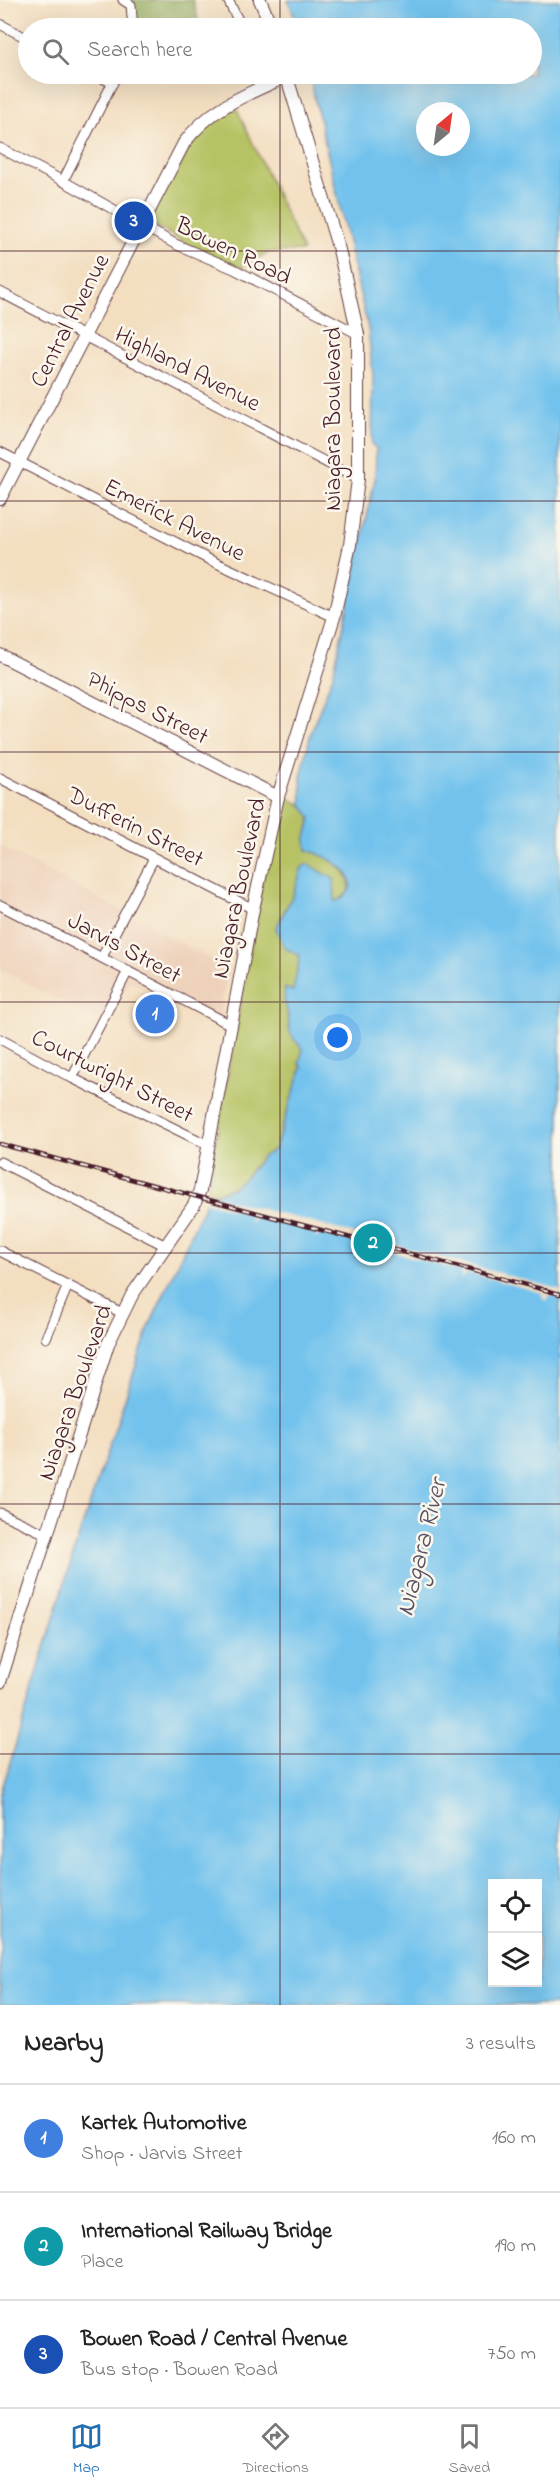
<!DOCTYPE html>
<html lang="en">
<head>
<meta charset="utf-8">
<style>
  body { margin:0; font-family:"Indie Flower",sans-serif; background:#f6f6f6; color:#222 }
  .controls { position:absolute; right:18px; bottom:18px; display:grid; overflow:hidden; border-radius:0px; box-shadow:0 6px 24px #0002 }
  .controls button { width:54px; height:54px; display:grid; place-items:center; padding:0; border:0; border-bottom:2px solid #e0e0e0; background:#fff; color:#222; font:30px sans-serif }
  .compass { position:absolute; left:416px; top:102px; width:54px; height:54px; border-radius:50%; background:#fff; box-shadow:0 6px 24px #0002; rotate:29deg }
  .you { position:absolute; left:338px; top:1038px; width:21px; height:21px; margin:-15px; border:4px solid #fff; border-radius:50%; background:#1a73e8; box-shadow:0 0 0 9px #1a73e833 }
  .badge { display:grid; place-items:center; width:39px; height:39px; border-radius:50%; background:#1f6fb2; color:#fff; font-size:20px; font-weight:700 }
  .pin { position:absolute; translate:-50% -50%; border:3px solid #fff; box-shadow:0 2px 6px #0006 }
  .list { margin:0; padding:0; list-style:none }
  h2 { display:flex; justify-content:space-between; align-items:center; height:78px; margin:0; padding:0 24px; font-size:26px }
  h2 small { font-size:20px; font-weight:400; color:#767676 }
  .list li { display:grid; grid-template-columns:39px 1fr auto; gap:18px; align-items:center; box-sizing:border-box; height:108px; padding:0 24px; border-top:2px solid #e0e0e0 }
  .list b { display:block; font-size:22px; white-space:nowrap }
  .list p { margin:0; font-size:20px; white-space:nowrap; color:#767676 }
  .list em { font-size:20px; font-style:normal; color:#767676 }
  .icon { flex:none; width:33px; height:33px; fill:none; stroke:currentColor; stroke-width:2; stroke-linecap:round; stroke-linejoin:round }
  .map { position:relative; flex:none; width:560px; height:2005px; overflow:hidden }
  .search { position:absolute; background:#fff; box-shadow:0 6px 24px #0002; left:18px; right:18px; top:18px; height:66px; display:flex; align-items:center; gap:15px; box-sizing:border-box; padding:0 21px; border-radius:33px; color:#767676; font-size:22px }
  .sheet { height:402px; background:#fff }
  nav { display:flex; justify-content:space-around; align-items:center; box-sizing:border-box; height:84px; border-top:2px solid #e0e0e0; background:#fff; font-size:16px; color:#767676 }
  nav a { display:grid; justify-items:center; gap:3px }
  nav .on { color:#1f6fb2 }
  .map>svg:first-child { display:block }
</style>
</head>
<body>
<div class="map">
<svg width="560" height="2005" viewBox="0 0 560 2005">
  <rect width="100%" height="100%" fill="#fbf7ec"/>
  <filter id="ink" filterUnits="userSpaceOnUse"><feTurbulence type="fractalNoise" baseFrequency=".0167" numOctaves="2"/><feDisplacementMap in="SourceGraphic" scale="12" xChannelSelector="R" yChannelSelector="G"/><feConvolveMatrix kernelMatrix="1 2 1 2 8 2 1 2 1" color-interpolation-filters="sRGB"/></filter>
  <filter id="wash" filterUnits="userSpaceOnUse"><feTurbulence type="fractalNoise" baseFrequency=".008" numOctaves="4" result="noise"/><feDisplacementMap in="SourceGraphic" scale="24" xChannelSelector="R" yChannelSelector="G"/><feGaussianBlur stdDeviation="1.35" result="paint"/><feColorMatrix in="noise" values="0 0 0 0 0 0 0 0 0 0 0 0 0 0 0 0 0 1.4 0 .05"/><feComposite in="paint" operator="in"/></filter>
  <g filter="url(#wash)">
    <rect width="100%" height="100%" fill="#f3dec0"/>
    <path fill="#eed1ba" d="M0,846L230,969L225,986L219,1028L130,980L105,1025L0,969Z"/>
    <g fill="#b6c263" stroke="#807047" stroke-width="1.5">
      <path d="M236,107L303,251L269,252L235,270L146,221L195,138L216,119Z"/>
      <path d="M282,795L302,805L311,818L306,838C311,843 317,850 323,855C337,865 352,872 349,892L338,901H334V879L302,867L294,893L276,928L285,944L300,956L293,991L286,989C288,1015 283,1030 304,1048L299,1064L302,1067L275,1149L253,1167L245,1178L232,1188L217,1193L207,1192L266,860Z"/>
    </g>
    <path fill="#90a859" stroke="#6d6442" stroke-width="1.5" d="M127,0H193L200,28H133Z"/>
    <path fill="#72c2ed" stroke="#5e708c" stroke-width="1.5" fill-rule="evenodd" d="M288,0H560V2005H0V1796L77,1542L149,1327L208,1197L232,1188L245,1178L262,1157L275,1149L302,1067L299,1064L303,1049C289,1035 290,1035 288,1016C286,1003 283,1005 285,988L293,991L300,956L285,948L276,928L294,893L302,867L308,864L334,879L335,901H338C341,898 347,895 349,891C359,870 321,854 307,850L306,838L311,818L302,805L301,777L311,732L333,675L375,479L376,448L372,445L373,376L368,328L309,74H532V28H299ZM425,111H461V147H425ZM492,1884H538V1982H492Z"/>
    <path fill="#f3dec0" d="M207,1194L546,1286L560,1290V1298L550,1295L545,1301L542,1297L543,1293L467,1272L462,1279V1271L385,1250L381,1256L380,1249L320,1232L316,1239L315,1231L254,1215L250,1224V1213L203,1201Z"/>
  </g>
  <g filter="url(#ink)">
    <g fill="none" stroke-linecap="round" stroke-linejoin="round">
      <g stroke="#633c41" stroke-width="11">
        <g id="minor">
          <path d="M123,0L131,5L133,28"/>
          <path d="M228,0L242,28"/>
          <path d="M0,24L28,39"/>
          <path d="M94,74L113,83"/>
          <path d="M260,74L265,86"/>
          <path d="M0,148L63,181L175,244L234,269L358,334"/>
          <path d="M63,181L117,74"/>
          <path d="M0,292L358,479"/>
          <path d="M0,452L210,560L334,617"/>
          <path d="M0,778L253,909"/>
          <path d="M0,905L231,1025"/>
          <path d="M102,957L154,858"/>
          <path d="M0,1039L72,1078L208,1145"/>
          <path d="M72,1078L128,971"/>
          <path d="M0,1162L166,1246"/>
          <path d="M0,1251L122,1313"/>
          <path d="M46,1338L68,1285"/>
          <path d="M0,1513L48,1535"/>
        </g>
      </g>
      <g stroke="#633c41" stroke-width="14">
        <g id="secondary">
          <path d="M260,0L272,28"/>
          <path d="M0,499L184,143C212,106 246,95 287,76"/>
          <path d="M0,655L278,797"/>
          <path d="M0,1682L108,1344L132,1295L194,1205L200,1190L253,909L278,797L334,617L350,545L358,479V334L339,250L286,74"/>
        </g>
      </g>
      <use href="#minor" stroke="#fff" stroke-width="9"/>
      <use href="#secondary" stroke="#fff" stroke-width="12"/>
      <g stroke="#4a1f2b" stroke-width="4.5">
        <path id="rail" d="M0,1144L560,1294"/>
      </g>
      <use href="#rail" stroke="#fbf7ec" stroke-width="2" stroke-dasharray="7" stroke-linecap="butt"/>
    </g>
  </g>
  <path fill="none" stroke="#4a1f2b" stroke-width="1.5" stroke-opacity="0.55" d="M280,0V28M280,74V2005M0,251H560M0,501H560M0,752H560M0,1002H560M0,1253H560M0,1504H560M0,1754H560"/>
  <g text-anchor="middle" stroke-width="5" stroke-linejoin="round" paint-order="stroke">
    <g font-size="24" fill="#4a1f2b" stroke="#fbf7ec">
      <text transform="translate(234 250) rotate(26)" y="8">Bowen Road</text>
      <text transform="translate(69 320) rotate(-63)" y="8">Central Avenue</text>
      <text transform="translate(188 368) rotate(27)" y="8">Highland Avenue</text>
      <text transform="translate(332 419) rotate(-90)" y="8">Niagara Boulevard</text>
      <text transform="translate(175 519) rotate(27)" y="8">Emerick Avenue</text>
      <text transform="translate(148 707) rotate(27)" y="8">Phipps Street</text>
      <text transform="translate(136 826) rotate(27)" y="8">Dufferin Street</text>
      <text transform="translate(238 888) rotate(-78)" y="8">Niagara Boulevard</text>
      <text transform="translate(125 947) rotate(28)" y="8">Jarvis Street</text>
      <text transform="translate(113 1075) rotate(27)" y="8">Courtwright Street</text>
      <text transform="translate(74 1392) rotate(-71)" y="8">Niagara Boulevard</text>
    </g>
    <g font-size="26" font-style="italic" fill="#565065" stroke="#fbf7ec">
      <text transform="translate(420 1547) rotate(-76)" y="9">Niagara River</text>
    </g>
  </g>
</svg>
<div class="controls">
<button><svg class="icon" aria-label="locate" viewBox="0 0 24 24"><circle cx="12" cy="12" r="6"/><path d="M12 2v4M12 18v4M2 12h4M18 12h4"/></svg></button>
<button><svg class="icon" aria-label="layers" viewBox="0 0 24 24"><path d="M12 4l9 5-9 5-9-5zM3 14l9 5 9-5"/></svg></button>
</div>
<svg class="compass" viewBox="-18 -18 36 36"><path d="M0-13l5 13h-10z" fill="#e53935"/><path d="M0 13l5-13h-10z" fill="#767676"/></svg>
<div class="you"></div>
<div class="pin badge" style="left:155px;top:1014px;background:#3f7fe0">1</div>
<div class="pin badge" style="left:373px;top:1243px;background:#0f9aa8">2</div>
<div class="pin badge" style="left:134px;top:221px;background:#1a4fb4">3</div>
<div class="search"><svg class="icon" aria-label="search" viewBox="0 0 24 24"><circle cx="10" cy="10" r="6"/><path d="M15 15l6 6"/></svg>Search here</div>
</div>
<section class="sheet">
<h2>Nearby<small>3 results</small></h2>
<ul class="list">
<li><span class="badge" style="background:#3f7fe0">1</span><div><b>Kartek Automotive</b><p>Shop · Jarvis Street</p></div><em>160 m</em></li>
<li><span class="badge" style="background:#0f9aa8">2</span><div><b>International Railway Bridge</b><p>Place</p></div><em>190 m</em></li>
<li><span class="badge" style="background:#1a4fb4">3</span><div><b>Bowen Road / Central Avenue</b><p>Bus stop · Bowen Road</p></div><em>750 m</em></li>
</ul>
</section>
<nav>
<a class="on"><svg class="icon" aria-label="map" viewBox="0 0 24 24"><path d="M3 6l6-2 6 2 6-2v14l-6 2-6-2-6 2zM9 4v14M15 6v14"/></svg>Map</a>
<a><svg class="icon" aria-label="directions" viewBox="0 0 24 24"><path d="M12 3l9 9-9 9-9-9zM9 14v-3h6M13 9l2 2-2 2"/></svg>Directions</a>
<a><svg class="icon" aria-label="saved" viewBox="0 0 24 24"><path d="M7 4h10v16l-5-4-5 4z"/></svg>Saved</a>
</nav>
</body>
</html>
